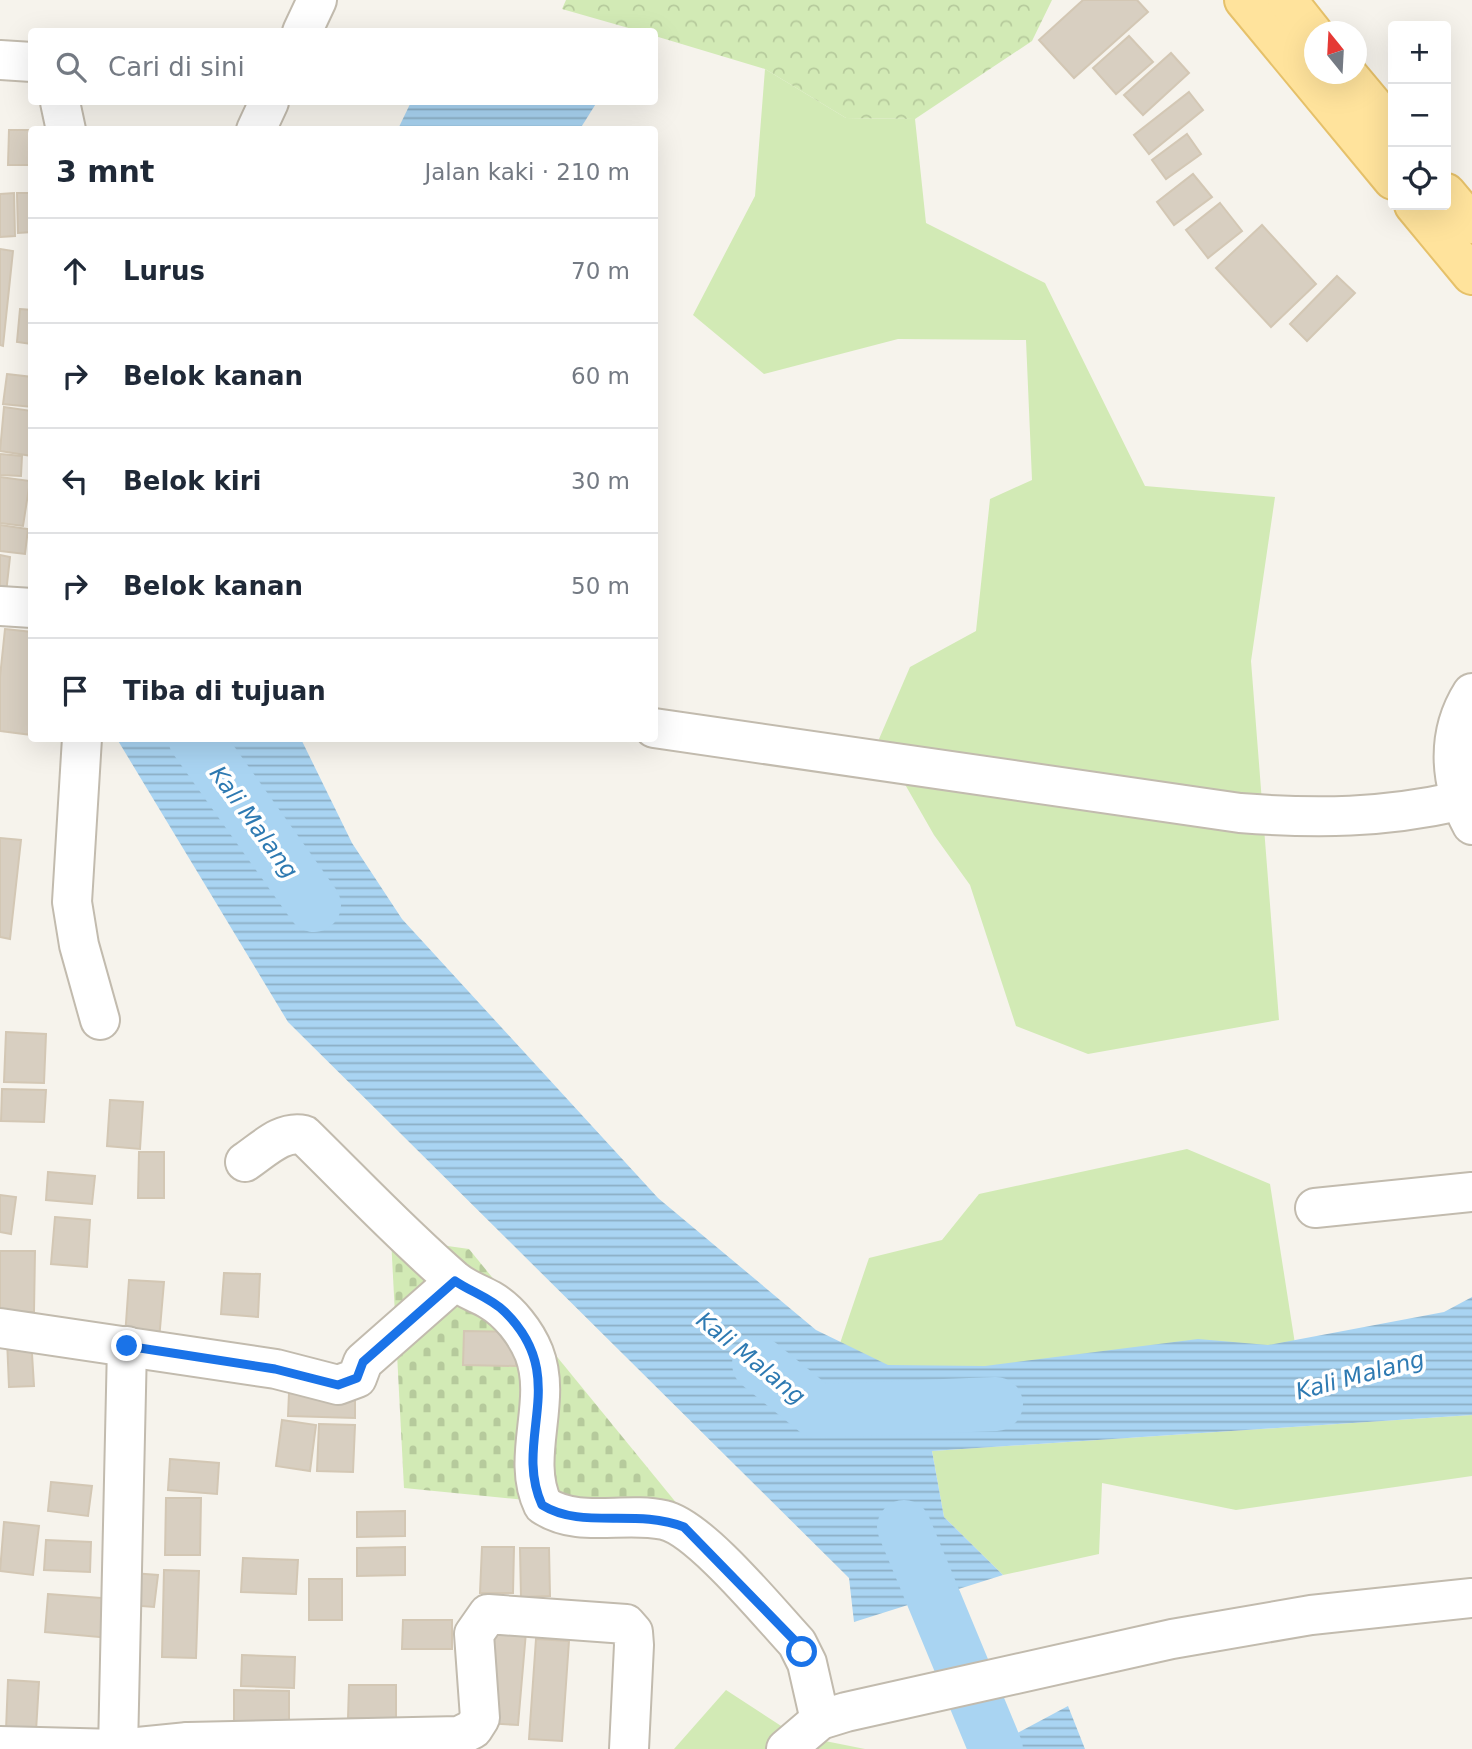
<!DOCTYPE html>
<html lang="id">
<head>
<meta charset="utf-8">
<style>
  body { margin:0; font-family:"DejaVu Sans",sans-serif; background:#f6f6f7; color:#1f2937 }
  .controls { position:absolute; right:21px; top:21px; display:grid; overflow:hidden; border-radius:7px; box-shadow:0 7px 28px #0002 }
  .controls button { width:63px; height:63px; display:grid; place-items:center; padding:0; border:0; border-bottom:2px solid #e0e1e3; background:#fff; color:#1f2937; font:35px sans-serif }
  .compass { position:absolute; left:1304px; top:21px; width:63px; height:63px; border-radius:50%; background:#fff; box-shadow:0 7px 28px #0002; rotate:342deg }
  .stop { position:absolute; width:21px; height:21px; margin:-16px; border:5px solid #1a73e8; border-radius:50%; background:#fff }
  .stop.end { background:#1a73e8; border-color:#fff; box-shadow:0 2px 7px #0008 }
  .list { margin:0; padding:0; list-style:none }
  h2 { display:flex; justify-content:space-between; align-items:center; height:91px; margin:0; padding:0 28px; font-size:30px }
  h2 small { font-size:23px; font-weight:400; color:#747a83 }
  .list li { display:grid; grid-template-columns:46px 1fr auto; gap:21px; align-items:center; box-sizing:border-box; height:105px; padding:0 28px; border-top:2px solid #e0e1e3 }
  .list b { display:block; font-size:26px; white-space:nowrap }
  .list em { font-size:23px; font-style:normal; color:#747a83 }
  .icon { flex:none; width:38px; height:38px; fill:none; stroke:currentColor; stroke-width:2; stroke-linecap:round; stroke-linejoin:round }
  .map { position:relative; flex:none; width:1472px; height:1749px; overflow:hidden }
  .search { position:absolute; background:#fff; box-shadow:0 7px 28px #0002; left:28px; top:28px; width:630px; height:77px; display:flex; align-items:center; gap:18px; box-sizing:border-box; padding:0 24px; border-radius:7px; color:#747a83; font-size:26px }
  .panel { position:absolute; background:#fff; box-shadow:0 7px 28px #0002; left:28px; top:126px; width:630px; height:616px; border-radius:7px }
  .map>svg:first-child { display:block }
</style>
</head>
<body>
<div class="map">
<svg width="1472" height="1749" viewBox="0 0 1472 1749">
  <defs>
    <pattern id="forest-crowns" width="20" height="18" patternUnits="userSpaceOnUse" patternTransform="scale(1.75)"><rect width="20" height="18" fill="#d2eab5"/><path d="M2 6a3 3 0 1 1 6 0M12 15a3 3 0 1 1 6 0" fill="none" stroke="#b6ca9c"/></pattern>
    <pattern id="cemetery-stones" width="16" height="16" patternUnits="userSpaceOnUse" patternTransform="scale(1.75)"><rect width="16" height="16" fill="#d2eab5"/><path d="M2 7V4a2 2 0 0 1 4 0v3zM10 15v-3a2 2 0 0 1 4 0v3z" fill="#b6ca9c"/></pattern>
    <pattern id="water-rules" width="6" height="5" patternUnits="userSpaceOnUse" patternTransform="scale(1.75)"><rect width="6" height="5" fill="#a9d4f2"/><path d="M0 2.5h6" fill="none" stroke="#8caec5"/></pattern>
  </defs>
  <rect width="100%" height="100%" fill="#f6f3ec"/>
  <g fill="#d2eab5">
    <path d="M765,69L846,118L915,119L926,223L1045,283L1145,486L1275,497L1251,661L1279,1020L1088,1054L1016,1026L970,885L934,835L879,739L910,667L976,631L990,499L1032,480L1026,340L898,339L764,374L693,315L755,196Z"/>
    <path d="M1187,1149L1270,1184L1303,1395L817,1411L869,1258L942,1240L979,1194Z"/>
    <path d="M1472,1415V1476L1236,1510L1102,1483L1099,1554L1003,1575L944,1517L932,1451Z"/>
    <path d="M726,1690L795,1735L865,1749H674Z"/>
  </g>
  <path fill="url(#forest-crowns)" d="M566,0H1052L1032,41L915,119L846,118L765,69L655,36L654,32L639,31L562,9Z"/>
  <path fill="url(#cemetery-stones)" d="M391,1238L469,1249L687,1516L404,1488Z"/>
  <g fill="url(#water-rules)">
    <path d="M411,102H597L580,129H398Z"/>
    <path d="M117,739H301L352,843L402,919L658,1198L816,1330L888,1365L985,1366L1198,1339L1268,1345L1444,1312L1472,1297V1415L932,1451L944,1517L1003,1575L854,1622L849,1578L288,1022Z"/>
    <path d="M1068,1706L1085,1749H986L995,1745Z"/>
  </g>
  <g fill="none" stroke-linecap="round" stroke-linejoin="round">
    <g stroke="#a9d4f2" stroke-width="54">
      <path d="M195,738L314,905"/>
      <path d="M759,1364L817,1411L996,1404"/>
      <path d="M904,1527L996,1749"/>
    </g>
  </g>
  <g fill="#d8cfc1" stroke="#d3c7b4" stroke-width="2">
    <path d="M1083,0H1137L1148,12L1074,78L1039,40Z"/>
    <path d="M1129,36L1153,62L1116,94L1093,68Z"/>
    <path d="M1171,53L1189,73L1143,115L1124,95Z"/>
    <path d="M1189,92L1203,110L1149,154L1134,135Z"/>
    <path d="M9,130H32V165H8Z"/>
    <path d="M1187,134L1201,154L1166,179L1152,160Z"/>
    <path d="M1193,174L1212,197L1174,225L1157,202Z"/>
    <path d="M14,193L15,236L0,237V194Z"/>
    <path d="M17,193H32V232L18,233Z"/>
    <path d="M1220,203L1242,231L1208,258L1186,230Z"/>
    <path d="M1262,225L1316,284L1271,327L1216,268Z"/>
    <path d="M0,249L13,251L3,346L0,345Z"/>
    <path d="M1337,276L1355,293L1307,341L1290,324Z"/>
    <path d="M20,309L32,310V344L17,342Z"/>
    <path d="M7,374L32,377V407L3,404Z"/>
    <path d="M4,407L32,411V456L0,451Z"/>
    <path d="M0,454L22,456L21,476L0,475Z"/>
    <path d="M0,477L30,481L23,526L0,523Z"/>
    <path d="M0,525L28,529L25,554L0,551Z"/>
    <path d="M0,555L10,557L6,593L0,592Z"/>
    <path d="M5,629L32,632V735L0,731V677Z"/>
    <path d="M0,838L21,840L10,939L0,937Z"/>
    <path d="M6,1032L46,1034L44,1083L4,1082Z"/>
    <path d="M2,1089L46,1090L44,1122L1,1121Z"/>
    <path d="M110,1100L143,1102L140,1149L107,1146Z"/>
    <path d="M139,1152H164V1198H138Z"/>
    <path d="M48,1172L95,1176L92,1204L46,1200Z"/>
    <path d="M0,1195L16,1197L11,1234L0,1232Z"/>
    <path d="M55,1217L90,1220L87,1267L51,1264Z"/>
    <path d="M0,1251H35L34,1312L0,1311Z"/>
    <path d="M224,1273L260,1274L258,1317L221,1314Z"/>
    <path d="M129,1280L164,1282L159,1340L125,1337Z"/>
    <path d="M464,1331L517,1332L516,1366L463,1365Z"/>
    <path d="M31,1338L34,1386L9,1387L7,1339Z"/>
    <path d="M289,1393L355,1395V1418L288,1416Z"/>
    <path d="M282,1420L316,1425L310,1471L276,1466Z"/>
    <path d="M319,1424L355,1425L353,1472L317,1471Z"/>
    <path d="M170,1459L219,1463L217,1494L168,1490Z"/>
    <path d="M51,1482L92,1486L88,1516L48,1511Z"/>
    <path d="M166,1498H201L200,1555H165Z"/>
    <path d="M405,1511V1536L357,1537V1512Z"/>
    <path d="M4,1522L39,1526L33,1575L0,1571Z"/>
    <path d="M46,1540L91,1542L90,1572L44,1570Z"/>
    <path d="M405,1547V1575L357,1576V1548Z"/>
    <path d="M482,1547H514L513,1593H480Z"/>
    <path d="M520,1548H549L550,1596L521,1597Z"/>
    <path d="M243,1558L298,1560L296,1594L241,1592Z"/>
    <path d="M164,1570L199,1571L196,1658L162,1657Z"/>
    <path d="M132,1573L158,1575L154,1607L129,1605Z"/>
    <rect x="309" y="1579" width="33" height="41"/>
    <path d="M48,1594L114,1599L110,1638L45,1632Z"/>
    <path d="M403,1620H452V1649H402Z"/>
    <path d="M494,1629L526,1632L518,1725L486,1723Z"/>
    <path d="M536,1639L569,1641L562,1741L529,1739Z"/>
    <path d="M242,1655L295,1657L294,1688L241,1686Z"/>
    <path d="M8,1680L39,1682L36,1731L6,1730Z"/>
    <path d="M349,1685H396V1718H348Z"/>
    <path d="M234,1690L289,1691V1725H234Z"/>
  </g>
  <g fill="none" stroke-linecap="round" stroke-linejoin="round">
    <g stroke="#c2bbae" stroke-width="42">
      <g id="minor">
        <path d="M302,32L317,0"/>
        <path d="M0,60L32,62"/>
        <path d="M60,102L66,130"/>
        <path d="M256,130L269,102"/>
        <path d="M0,606L32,608"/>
        <path d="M1472,693C1446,734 1449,783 1472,825"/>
        <path d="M654,728L1240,813C1318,819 1383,818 1459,801"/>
        <path d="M82,738L72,902L79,945L100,1020"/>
        <path d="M245,1162C263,1150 282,1130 304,1135C353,1183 401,1234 453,1279C464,1289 478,1293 490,1300C509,1311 526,1333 534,1353C553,1402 520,1457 543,1505C579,1529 623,1511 664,1520C700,1528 769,1613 797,1643L807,1663L820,1720"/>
        <path d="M1315,1208L1472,1192"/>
        <path d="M0,1328L276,1369L338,1385L357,1378L363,1362L455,1281"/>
        <path d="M188,1742L459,1736L473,1729L480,1718L474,1634L488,1614L626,1624L633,1632L634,1645L629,1749"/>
        <path d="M0,1746L118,1749L188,1742V1749"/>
        <path d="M118,1749L127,1346"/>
        <path d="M786,1749L820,1720L846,1712L1172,1639L1311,1615L1472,1598"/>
      </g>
    </g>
    <g stroke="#e6c16a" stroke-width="42">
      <g id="major">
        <path d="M1244,0L1393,180"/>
        <path d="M1287,0L1314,34"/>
        <path d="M1347,74L1393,129"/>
        <path d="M1446,193L1472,224"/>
        <path d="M1414,205L1472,275"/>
      </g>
    </g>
    <use href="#minor" stroke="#fff" stroke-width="38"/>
    <use href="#major" stroke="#ffe39c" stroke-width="38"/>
  </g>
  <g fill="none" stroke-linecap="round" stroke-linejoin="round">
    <path stroke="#1a73e8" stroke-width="9" d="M127,1346L275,1369L338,1385L357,1378L363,1362L455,1281C471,1292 491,1298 505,1312C572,1378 512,1439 542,1505C582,1530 635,1508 684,1527L797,1643L802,1652"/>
  </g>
  <g text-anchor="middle" stroke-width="7" stroke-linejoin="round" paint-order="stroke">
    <g font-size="23" font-style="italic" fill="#2e7ab2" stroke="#fff">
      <text transform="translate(254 822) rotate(54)" y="8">Kali Malang</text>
      <text transform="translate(751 1358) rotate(39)" y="8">Kali Malang</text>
      <text transform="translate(1360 1375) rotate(-15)" y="8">Kali Malang</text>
    </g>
  </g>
</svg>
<div class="controls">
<button>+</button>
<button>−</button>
<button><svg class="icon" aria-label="locate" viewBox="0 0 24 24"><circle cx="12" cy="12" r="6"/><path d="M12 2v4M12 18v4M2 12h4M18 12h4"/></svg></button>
</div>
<svg class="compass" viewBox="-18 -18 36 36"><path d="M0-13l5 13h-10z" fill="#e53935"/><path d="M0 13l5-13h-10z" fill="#747a83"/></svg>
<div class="stop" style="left:802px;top:1652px"></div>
<div class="stop end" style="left:127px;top:1346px"></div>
<div class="search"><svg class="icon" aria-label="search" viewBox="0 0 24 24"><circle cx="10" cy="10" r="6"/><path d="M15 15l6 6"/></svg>Cari di sini</div>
<section class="panel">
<h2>3 mnt<small>Jalan kaki · 210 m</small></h2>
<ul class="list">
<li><svg class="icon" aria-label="ahead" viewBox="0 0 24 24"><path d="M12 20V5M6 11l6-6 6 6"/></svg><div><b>Lurus</b></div><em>70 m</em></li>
<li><svg class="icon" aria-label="right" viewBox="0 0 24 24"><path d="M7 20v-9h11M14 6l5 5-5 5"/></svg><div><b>Belok kanan</b></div><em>60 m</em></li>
<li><svg class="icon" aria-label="left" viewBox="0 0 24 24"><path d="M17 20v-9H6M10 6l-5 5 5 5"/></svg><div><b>Belok kiri</b></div><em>30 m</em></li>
<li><svg class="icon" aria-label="right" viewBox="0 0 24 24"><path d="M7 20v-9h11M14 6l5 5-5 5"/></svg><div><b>Belok kanan</b></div><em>50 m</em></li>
<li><svg class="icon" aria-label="arrive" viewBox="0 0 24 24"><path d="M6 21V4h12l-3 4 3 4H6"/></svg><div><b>Tiba di tujuan</b></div></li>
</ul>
</section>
</div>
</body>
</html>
